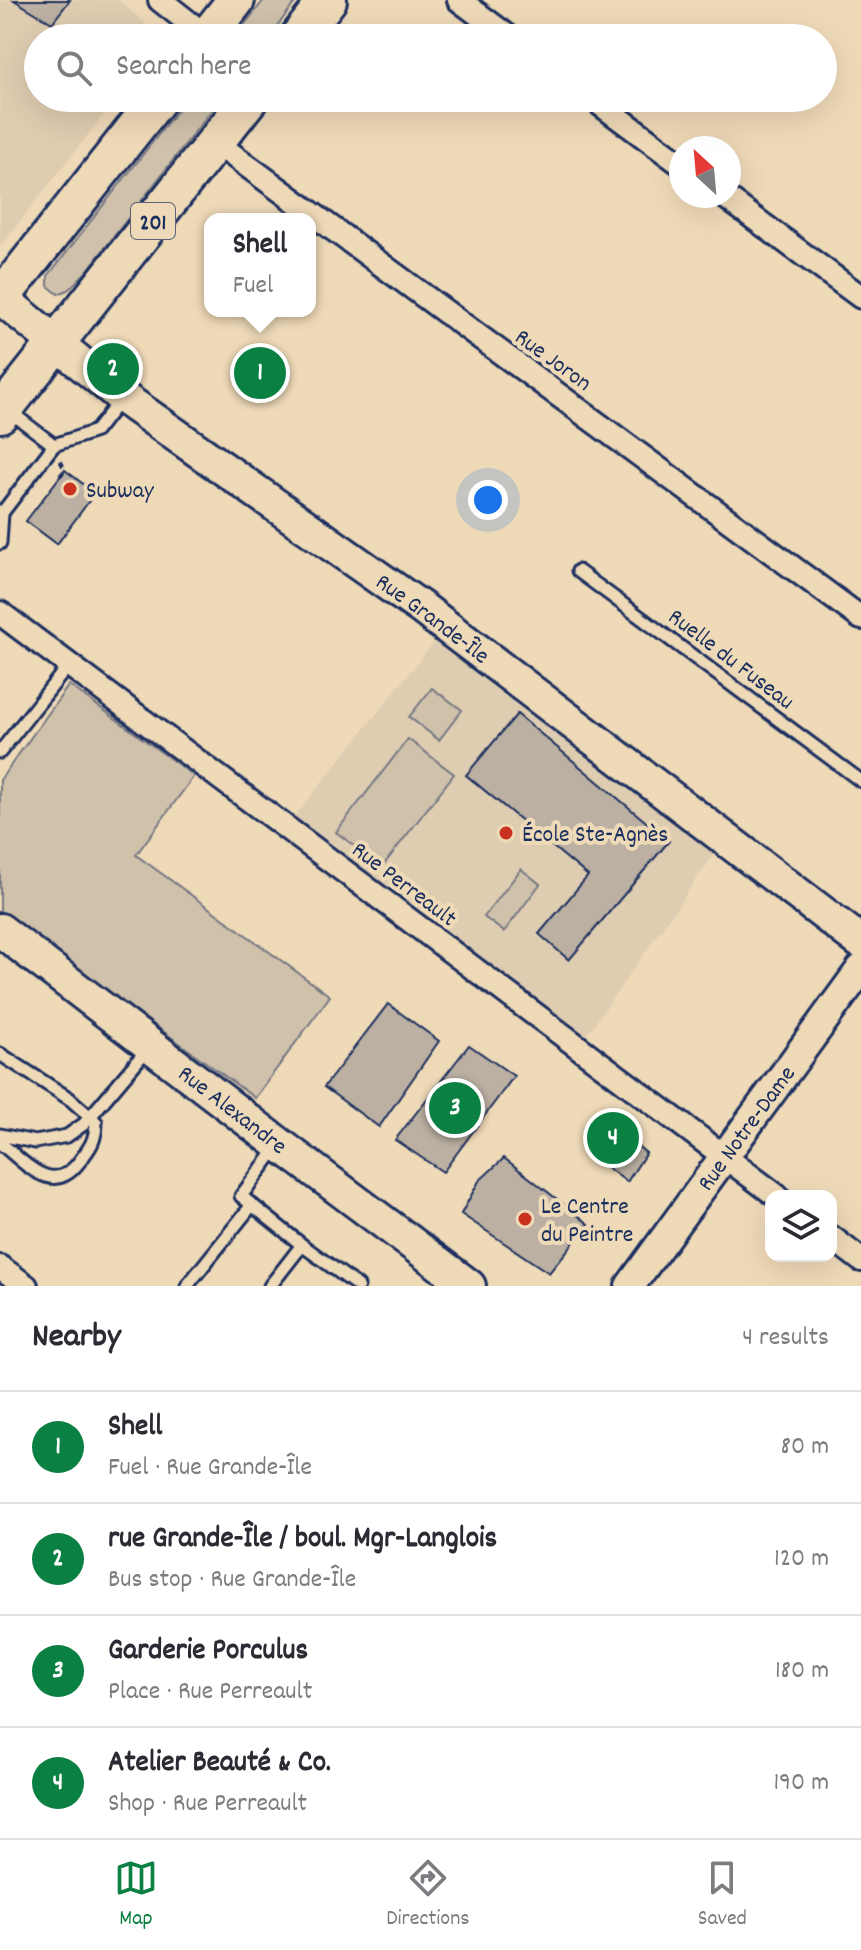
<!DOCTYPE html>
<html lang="en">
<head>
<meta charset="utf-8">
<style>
  body { margin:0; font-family:Dekko,sans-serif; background:#f7f7f7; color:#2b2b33 }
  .controls { position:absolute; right:24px; bottom:24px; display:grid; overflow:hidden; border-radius:16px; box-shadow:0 8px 32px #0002 }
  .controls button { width:72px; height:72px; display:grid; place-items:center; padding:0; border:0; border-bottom:2px solid #e1e1e2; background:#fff; color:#2b2b33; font:40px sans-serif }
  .compass { position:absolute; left:669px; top:136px; width:72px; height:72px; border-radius:50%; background:#fff; box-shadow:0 8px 32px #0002; rotate:334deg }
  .you { position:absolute; left:488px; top:500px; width:28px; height:28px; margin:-20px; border:6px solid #fff; border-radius:50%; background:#1a73e8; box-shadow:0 0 0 12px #1a73e833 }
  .badge { display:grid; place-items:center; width:52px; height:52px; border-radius:50%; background:#0b8043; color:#fff; font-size:26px; font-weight:700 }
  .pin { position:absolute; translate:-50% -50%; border:4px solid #fff; box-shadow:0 2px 8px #0006 }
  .popup { position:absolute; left:204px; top:213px; width:112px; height:104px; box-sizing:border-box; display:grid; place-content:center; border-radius:16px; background:#fff; filter:drop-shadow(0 2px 6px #0005); font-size:26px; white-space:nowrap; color:#7c7c81 }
  .popup b { font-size:30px; color:#2b2b33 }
  .popup::after { content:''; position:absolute; left:50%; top:100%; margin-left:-16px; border:16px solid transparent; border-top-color:#fff }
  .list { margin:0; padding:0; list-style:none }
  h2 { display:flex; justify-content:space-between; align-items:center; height:104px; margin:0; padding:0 32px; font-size:34px }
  h2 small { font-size:26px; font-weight:400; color:#7c7c81 }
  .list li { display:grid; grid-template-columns:52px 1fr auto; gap:24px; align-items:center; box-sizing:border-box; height:112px; padding:0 32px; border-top:2px solid #e1e1e2 }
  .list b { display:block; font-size:30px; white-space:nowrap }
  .list p { margin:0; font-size:26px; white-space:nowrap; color:#7c7c81 }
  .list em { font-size:26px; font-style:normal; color:#7c7c81 }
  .icon { flex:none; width:44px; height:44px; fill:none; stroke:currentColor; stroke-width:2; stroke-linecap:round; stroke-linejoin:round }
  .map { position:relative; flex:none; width:861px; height:1286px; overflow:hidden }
  .search { position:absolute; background:#fff; box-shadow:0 8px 32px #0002; left:24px; right:24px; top:24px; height:88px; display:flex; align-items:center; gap:20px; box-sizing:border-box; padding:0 28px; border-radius:44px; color:#7c7c81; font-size:30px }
  .sheet { height:552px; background:#fff }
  nav { display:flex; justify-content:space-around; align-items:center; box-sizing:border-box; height:112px; border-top:2px solid #e1e1e2; background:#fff; font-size:22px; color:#7c7c81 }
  nav a { display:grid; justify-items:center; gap:4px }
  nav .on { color:#0b8043 }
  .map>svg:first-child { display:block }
</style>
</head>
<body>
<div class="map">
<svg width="861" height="1286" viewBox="0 0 861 1286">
  <rect width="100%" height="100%" fill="#efdab8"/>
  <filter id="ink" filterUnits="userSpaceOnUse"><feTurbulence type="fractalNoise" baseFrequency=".0125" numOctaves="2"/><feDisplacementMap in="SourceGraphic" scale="16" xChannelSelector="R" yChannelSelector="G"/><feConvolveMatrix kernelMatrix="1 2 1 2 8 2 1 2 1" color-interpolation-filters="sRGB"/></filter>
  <g filter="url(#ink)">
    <g fill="#dfcdb1">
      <path d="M0,0H119L161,38H38V98H117L0,247Z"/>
      <path d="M446,627L725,839L579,1046L286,827Z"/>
    </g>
    <g fill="#d0c1ab" stroke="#767884" stroke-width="2">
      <path d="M264,0H297L268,38H234Z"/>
      <path d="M187,98H221L87,271L68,290L58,294L48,286V276Z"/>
      <path d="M69,685L194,776L136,855L330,996L255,1098L0,913V780Z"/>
      <path d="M432,688L462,710L439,740L409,717Z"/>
      <path d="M408,739L454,774L382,867L336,832Z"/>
      <path d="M521,869L540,884L504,932L484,917Z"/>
    </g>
    <g fill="#bbb0a2" stroke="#1b2f5e" stroke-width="2">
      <path d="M14,0H70L52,23Z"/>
      <path d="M65,470L95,493L57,544L26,521Z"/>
      <path d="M517,714L669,841L569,960L539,934L588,876L466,775Z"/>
      <path d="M388,1004L439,1041L379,1127L324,1087Z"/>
      <path d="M469,1045L514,1076L443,1172L395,1140Z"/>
      <path d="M609,1123L646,1153L627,1182L589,1154Z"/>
      <path d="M504,1158L589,1224L549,1273L461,1214L479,1181Z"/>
    </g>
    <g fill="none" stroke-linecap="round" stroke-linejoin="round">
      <g stroke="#1b2f5e" stroke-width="17">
        <g id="service">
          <path d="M54,445L96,431L120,400"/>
          <path d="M0,511L2,513L54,445L9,411"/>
          <path d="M0,543L2,513"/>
          <path d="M578,571L861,781"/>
          <path d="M0,752L68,666"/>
          <path d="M0,1054L70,1099L96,1122C96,1140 90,1148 79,1162C52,1198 25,1162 0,1143"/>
          <path d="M0,1135L35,1142L67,1136L84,1124L150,1046"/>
          <path d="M302,1245L358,1286"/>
          <path d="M187,1286L252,1205"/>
          <path d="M270,1286L302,1245L241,1196L279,1145"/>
        </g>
      </g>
      <g stroke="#1b2f5e" stroke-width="28">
        <g id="minor">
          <path d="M160,0L207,37"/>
          <path d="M459,0L510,38"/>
          <path d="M592,98L681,164"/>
          <path d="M215,142L861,618"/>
          <path d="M724,196L861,297"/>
          <path d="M0,613L777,1196"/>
          <path d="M831,1237L861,1260"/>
          <path d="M0,1267L26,1286"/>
        </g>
      </g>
      <g stroke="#1b2f5e" stroke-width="34">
        <g id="tertiary">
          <path id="s1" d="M630,1286L861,969"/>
        </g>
      </g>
      <g stroke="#1b2f5e" stroke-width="38">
        <g id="secondary">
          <path id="s2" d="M1,298L122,397L423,609L861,942"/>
          <path id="s3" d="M0,930L279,1144L469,1286"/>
        </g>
      </g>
      <g stroke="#1b2f5e" stroke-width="42">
        <g id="trunk">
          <path d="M206,38L236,0"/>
          <path d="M298,38L328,0"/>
          <path d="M0,299L159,98"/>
          <path d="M0,414L250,98"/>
        </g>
      </g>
      <path stroke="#1b2f5e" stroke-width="4" stroke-dasharray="6 6" stroke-linecap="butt" d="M60,476L65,470L60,460"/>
      <use href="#service" stroke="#efdab8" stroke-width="11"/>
      <use href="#minor" stroke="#efdab8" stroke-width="22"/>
      <use href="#tertiary" stroke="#efdab8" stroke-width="28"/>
      <use href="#secondary" stroke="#efdab8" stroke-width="32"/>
      <use href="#trunk" stroke="#efdab8" stroke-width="36"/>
    </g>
  </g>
  <g fill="#c8321e" stroke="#efdab8" stroke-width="3">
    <circle cx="70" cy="489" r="8"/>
    <circle cx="506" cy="833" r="8"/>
    <circle cx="525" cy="1219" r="8"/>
  </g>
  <g text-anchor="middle" stroke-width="8" stroke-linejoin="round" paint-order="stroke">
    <rect fill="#efdab8" stroke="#5b6279" stroke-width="2" x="131" y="203" width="44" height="36" rx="6"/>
    <g font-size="22" font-weight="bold" fill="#1b2f5e">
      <text x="153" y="229">201</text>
    </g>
    <g font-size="24" fill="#1b2f5e" stroke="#efdab8">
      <text transform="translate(554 359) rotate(36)" y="8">Rue Joron</text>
      <text dy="8" stroke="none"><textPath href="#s2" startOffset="538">Rue Grande-Île</textPath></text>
      <text transform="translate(732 658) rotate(37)" y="8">Ruelle du Fuseau</text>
      <text transform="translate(405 883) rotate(37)" y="8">Rue Perreault</text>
      <text dy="8" stroke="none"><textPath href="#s3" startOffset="294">Rue Alexandre</textPath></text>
      <text dy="8" stroke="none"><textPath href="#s1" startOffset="196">Rue Notre-Dame</textPath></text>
    </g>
    <g font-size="24" fill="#1b2f5e" stroke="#efdab8" text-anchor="start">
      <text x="86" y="497">Subway</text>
      <text x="522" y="841">École Ste-Agnès</text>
      <text x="541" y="1213">Le Centre<tspan x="541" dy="28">du Peintre</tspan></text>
    </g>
  </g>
</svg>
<div class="controls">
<button><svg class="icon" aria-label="layers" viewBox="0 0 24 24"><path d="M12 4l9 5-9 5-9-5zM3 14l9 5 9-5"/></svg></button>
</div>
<svg class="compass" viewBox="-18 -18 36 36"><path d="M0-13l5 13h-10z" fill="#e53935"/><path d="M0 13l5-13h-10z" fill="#7c7c81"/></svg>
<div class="you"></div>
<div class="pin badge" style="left:260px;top:373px">1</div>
<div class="popup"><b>Shell</b>Fuel</div>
<div class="pin badge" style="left:113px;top:369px">2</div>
<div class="pin badge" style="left:455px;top:1108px">3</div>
<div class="pin badge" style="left:613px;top:1138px">4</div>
<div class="search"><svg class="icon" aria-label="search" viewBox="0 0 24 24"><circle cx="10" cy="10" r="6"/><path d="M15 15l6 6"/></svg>Search here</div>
</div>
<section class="sheet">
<h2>Nearby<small>4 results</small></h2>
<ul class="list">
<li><span class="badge">1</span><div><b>Shell</b><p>Fuel · Rue Grande-Île</p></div><em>80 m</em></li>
<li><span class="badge">2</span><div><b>rue Grande-Île / boul. Mgr-Langlois</b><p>Bus stop · Rue Grande-Île</p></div><em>120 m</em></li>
<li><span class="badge">3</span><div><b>Garderie Porculus</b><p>Place · Rue Perreault</p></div><em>180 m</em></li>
<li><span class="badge">4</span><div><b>Atelier Beauté &amp; Co.</b><p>Shop · Rue Perreault</p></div><em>190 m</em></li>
</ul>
</section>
<nav>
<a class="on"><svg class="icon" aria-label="map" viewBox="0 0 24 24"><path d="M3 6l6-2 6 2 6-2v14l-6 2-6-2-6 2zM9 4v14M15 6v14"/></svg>Map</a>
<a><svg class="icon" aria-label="directions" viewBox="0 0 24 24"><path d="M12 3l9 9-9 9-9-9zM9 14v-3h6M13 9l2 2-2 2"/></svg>Directions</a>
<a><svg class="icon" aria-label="saved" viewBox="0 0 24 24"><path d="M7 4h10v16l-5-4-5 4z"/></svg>Saved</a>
</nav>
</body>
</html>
